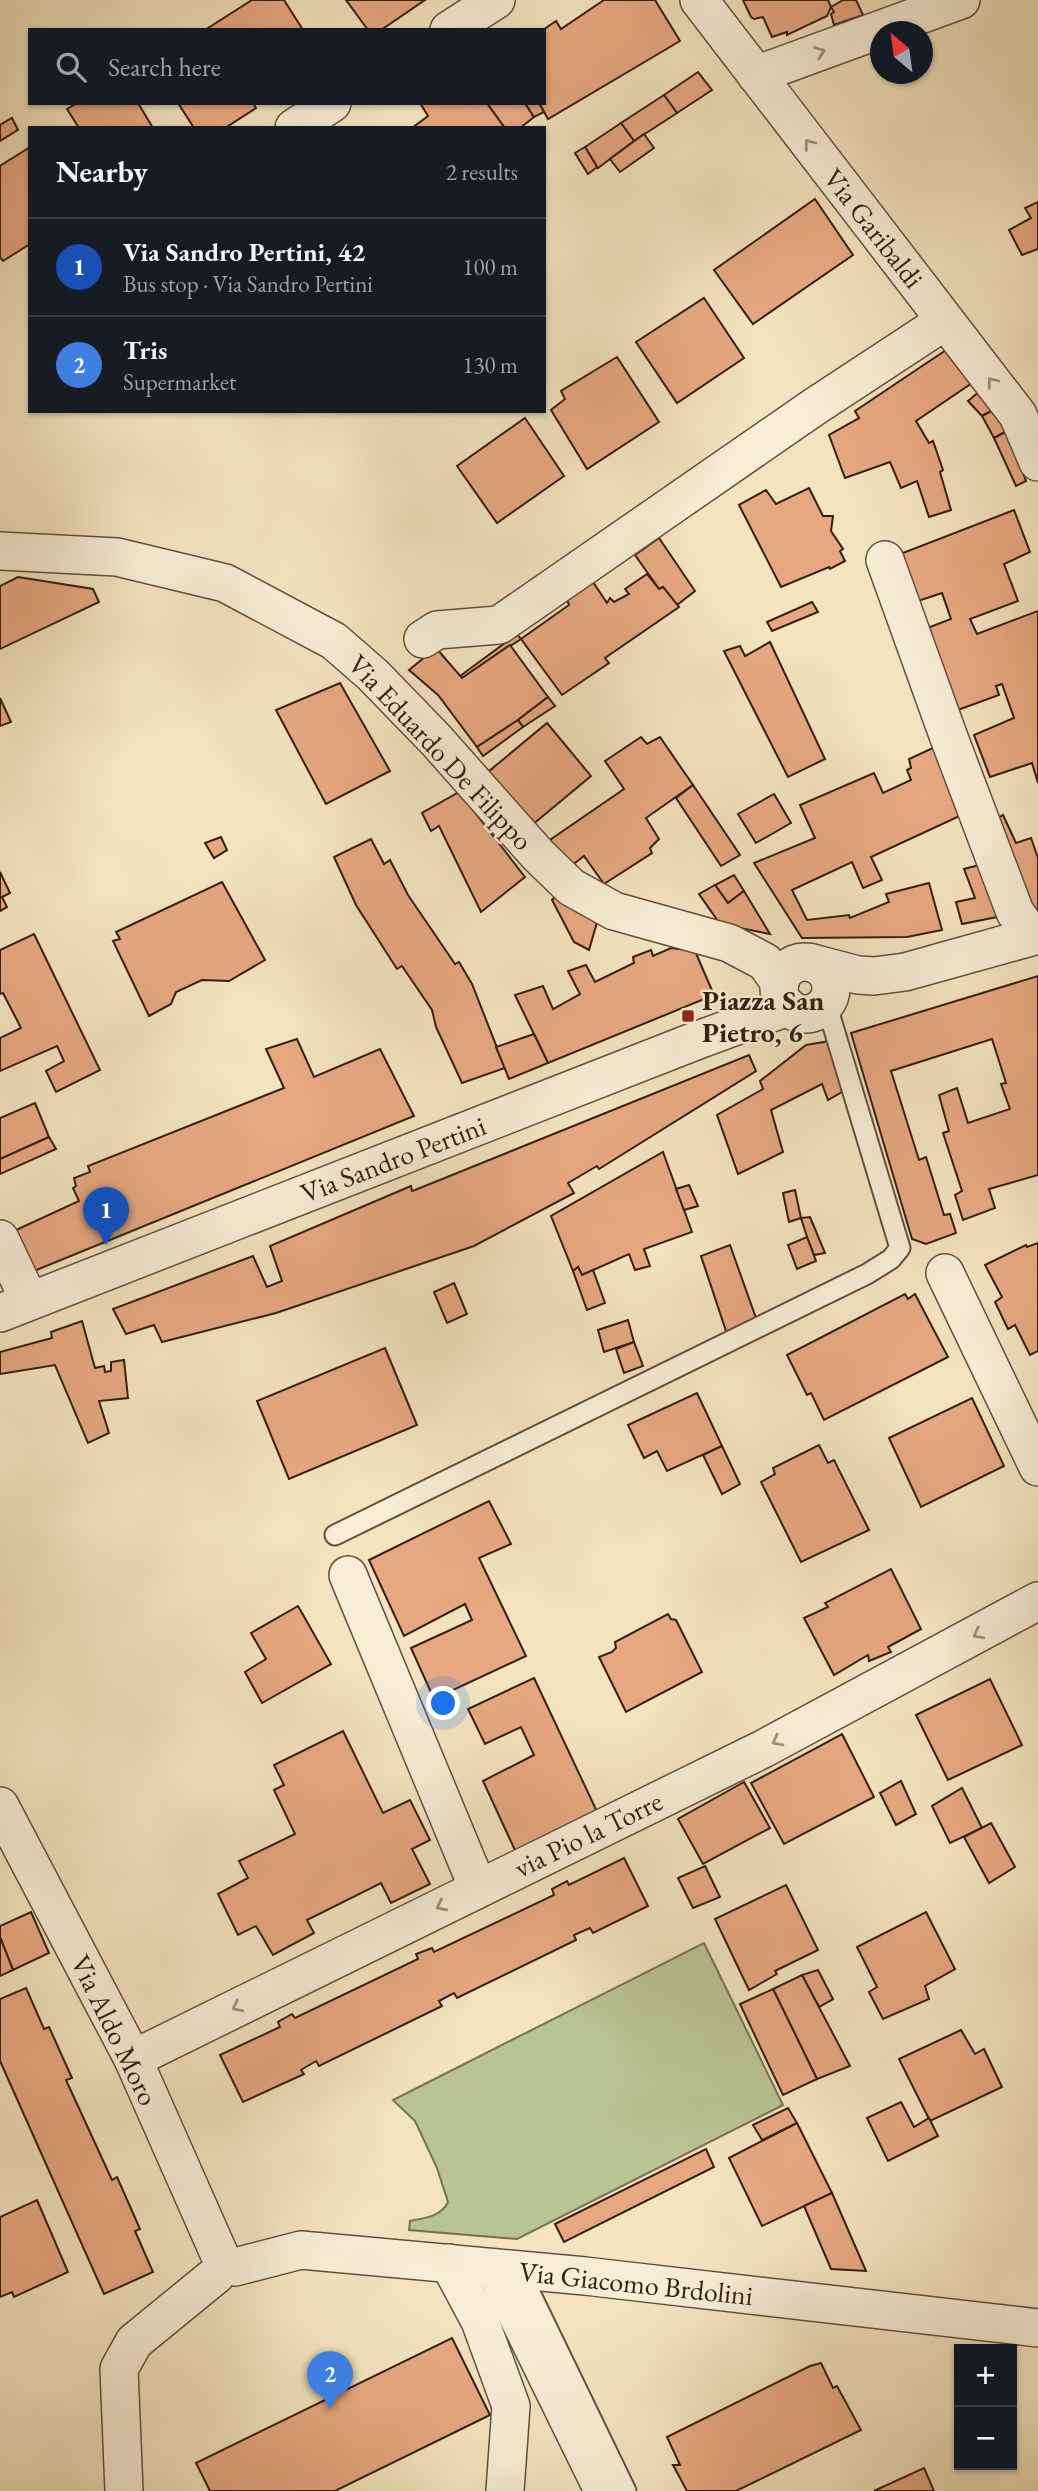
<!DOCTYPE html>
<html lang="en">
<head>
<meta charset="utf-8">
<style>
  body { margin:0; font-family:"EB Garamond",serif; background:#20242c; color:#f1f3f6 }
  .controls { position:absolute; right:21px; bottom:21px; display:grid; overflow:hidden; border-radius:0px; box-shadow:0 2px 5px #0004 }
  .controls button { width:63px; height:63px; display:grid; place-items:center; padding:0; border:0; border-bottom:2px solid #363941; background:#171b24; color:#f1f3f6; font:35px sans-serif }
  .compass { position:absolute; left:870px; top:21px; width:63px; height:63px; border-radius:50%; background:#171b24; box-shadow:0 2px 5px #0004; rotate:331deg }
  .you { position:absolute; left:444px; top:1704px; width:24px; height:24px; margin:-18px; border:5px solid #fff; border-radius:50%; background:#1a73e8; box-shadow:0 0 0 10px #1a73e833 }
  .badge { display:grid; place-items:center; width:46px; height:46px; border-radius:50%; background:#c59692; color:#fff; font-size:23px; font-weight:700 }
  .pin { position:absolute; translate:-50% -58px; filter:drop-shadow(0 2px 4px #0008) }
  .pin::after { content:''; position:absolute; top:37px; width:24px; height:21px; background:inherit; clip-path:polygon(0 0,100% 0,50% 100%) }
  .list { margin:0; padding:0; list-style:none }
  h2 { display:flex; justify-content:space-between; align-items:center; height:91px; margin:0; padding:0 28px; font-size:30px }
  h2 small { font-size:23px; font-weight:400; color:#9ea1a6 }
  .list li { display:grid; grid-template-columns:46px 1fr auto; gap:21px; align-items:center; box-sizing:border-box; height:98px; padding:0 28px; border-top:2px solid #363941 }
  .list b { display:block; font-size:26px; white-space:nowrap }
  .list p { margin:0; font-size:23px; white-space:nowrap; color:#9ea1a6 }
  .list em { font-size:23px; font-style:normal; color:#9ea1a6 }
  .icon { flex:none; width:38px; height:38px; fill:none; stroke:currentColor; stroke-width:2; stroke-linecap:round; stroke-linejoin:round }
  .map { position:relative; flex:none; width:1038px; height:2491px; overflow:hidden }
  .search { position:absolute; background:#171b24; box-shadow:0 2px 5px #0004; left:28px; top:28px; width:518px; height:77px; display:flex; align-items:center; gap:18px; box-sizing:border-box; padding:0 24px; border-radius:0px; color:#9ea1a6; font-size:26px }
  .panel { position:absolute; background:#171b24; box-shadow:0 2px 5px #0004; left:28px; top:126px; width:518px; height:287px; border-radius:0px }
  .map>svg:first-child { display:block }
</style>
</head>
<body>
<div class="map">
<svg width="1038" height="2491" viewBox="0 0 1038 2491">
  <rect width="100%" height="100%" fill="#f3e3bf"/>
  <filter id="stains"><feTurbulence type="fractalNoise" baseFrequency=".00286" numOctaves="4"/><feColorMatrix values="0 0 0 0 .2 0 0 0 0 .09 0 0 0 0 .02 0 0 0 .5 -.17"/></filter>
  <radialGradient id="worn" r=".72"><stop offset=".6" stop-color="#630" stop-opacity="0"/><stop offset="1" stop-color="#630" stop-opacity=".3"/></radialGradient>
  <path fill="#b9c494" stroke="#767154" stroke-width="2" d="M704,1943L783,2105L517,2239L409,2230L410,2221C424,2218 441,2217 448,2202L437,2168L415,2121L393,2100Z"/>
  <g fill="#e7a881" stroke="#331e13" stroke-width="2">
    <path d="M252,0H284L303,30H205Z"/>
    <path d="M346,0H425L381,30H368Z"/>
    <path d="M604,0H655L680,41L548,119L539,103H544L543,30L556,21L561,29Z"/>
    <path d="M743,0H828L831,7L827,16L787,35V32L772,37L763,17L754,19L751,17Z"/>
    <path d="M843,0H856L863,15L834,25L831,14L834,12L831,7Z"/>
    <path d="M698,72L712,90L677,113L664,95Z"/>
    <path d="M664,95L677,113L634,141L621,123Z"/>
    <path d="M77,103H138L153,128H79L67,109Z"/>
    <path d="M178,103H253L256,108L225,128H194Z"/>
    <path d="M420,103H487L505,128H412L428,116Z"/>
    <path d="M487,103H525L534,117L520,128H505Z"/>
    <path d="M525,103H539L544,112L534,117Z"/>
    <path d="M12,118L18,130L0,141V125Z"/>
    <path d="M621,123L634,141L598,168L585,147Z"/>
    <path d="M644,134L654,148L620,172L610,159Z"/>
    <path d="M30,147V244L3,261L0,257V166Z"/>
    <path d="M585,147L597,167L588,174L575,153Z"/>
    <path d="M815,199L853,255L753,324L714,270Z"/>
    <path d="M1038,202V249L1022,255L1009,230L1031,218L1025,208Z"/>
    <path d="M704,298L744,358L677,403L636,342Z"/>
    <path d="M949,348L975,381L916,421L929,443L933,441L943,470L940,472L951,510L929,517L917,481L901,488L890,462L845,478L829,435L859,418L855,411Z"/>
    <path d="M617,357L659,422L587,469L551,410L565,399L561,391Z"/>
    <path d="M980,391L995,409L982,416L968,401Z"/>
    <path d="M995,409L1007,431L994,438L982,416Z"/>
    <path d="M525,418L564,476L497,523L457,466Z"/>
    <path d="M1007,431L1026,481L1016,486L994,438Z"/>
    <path d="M809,488L823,516H833L831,531L843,549L840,551L845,561L830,569L829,567L781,587L739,505L766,490L776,504Z"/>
    <path d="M1014,510L1030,552L1004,564L1018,601L970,619L977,634L1038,611V783L1032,763L990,777L974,735L1014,718L1002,684L996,686L999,695L947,714L917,632L951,619L942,593L912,603L895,556Z"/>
    <path d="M659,538L695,591L677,605L663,587L659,589L635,555Z"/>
    <path d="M647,574L659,589L663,587L679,607L605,658L609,663L562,695L521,639L569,605L567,600L593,582L607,603L610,598L614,602L629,594L625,589Z"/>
    <path d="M18,577L93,589L99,602L0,649V586Z"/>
    <path d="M812,602L818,612L772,631L767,622Z"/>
    <path d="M517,634L521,639L462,678L460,676Z"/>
    <path d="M770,642L825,759L788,777L724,651L740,646L745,656Z"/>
    <path d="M510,645L548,697L518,720L477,747L438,695L409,670L436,648L462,678Z"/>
    <path d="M340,683L390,771L326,804L276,710Z"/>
    <path d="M548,697L555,706L523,727L518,720Z"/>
    <path d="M0,698L11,722L0,726Z"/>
    <path d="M518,720L523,727L483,756L477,747Z"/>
    <path d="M547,723L591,776L532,825L488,772Z"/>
    <path d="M641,737L647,744L660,737L693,785L646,818L659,839L650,848L652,853L604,884L584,856L570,867L547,842L624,789L605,761Z"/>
    <path d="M937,746L964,814L871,857L882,880L863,888L852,862L792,890L807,920L849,915L850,918L889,902L886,894L929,883L942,930L907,937L802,938L754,863L815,838L800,805L874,773L883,793L911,780L907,770L911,768L909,759Z"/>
    <path d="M693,785L740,855L721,866L676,798Z"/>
    <path d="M459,792L525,877L481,912L439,826L431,831L422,813Z"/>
    <path d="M774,794L791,823L756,843L738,814Z"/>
    <path d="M1003,815L1016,843L1031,838L1038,858V909L1024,912L990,823Z"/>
    <path d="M221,837L227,850L214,858L205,843Z"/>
    <path d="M371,839L384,864L390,860L408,895L455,964L459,962L472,984L505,1068L462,1083L436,1027L432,1010L402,966L397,969L356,905L334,857Z"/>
    <path d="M987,863L1007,915L962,924L956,902L975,898L964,869Z"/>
    <path d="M0,872L10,893L2,897L7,907L0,911Z"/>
    <path d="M734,875L744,891L728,903L715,885Z"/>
    <path d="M222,882L265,960L229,981L202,980L176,992L171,1004L149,1016L113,941L120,939L116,932Z"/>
    <path d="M715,885L728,903L744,891L770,934L720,924L699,894Z"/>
    <path d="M557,895L598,919L589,950L574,942L552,900Z"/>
    <path d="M34,934L100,1070L56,1092L46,1071L64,1061L57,1046L0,1071V1038L21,1028L3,993L0,994V950Z"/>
    <path d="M671,948L695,951L714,995L548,1063L515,995L543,986L553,1009L580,994L568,971L586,965L595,982L634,963L633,957L651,950L653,956Z"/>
    <path d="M1038,976V1175L989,1189L995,1208L963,1220L955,1195L962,1191L943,1133L949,1131L939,1095L957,1088L968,1123L1010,1109L1001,1084L1006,1083L992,1039L891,1071L919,1160L926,1157L944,1215L950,1214L956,1233L926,1244L912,1239L851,1033Z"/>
    <path d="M534,1034L548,1063L509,1079L496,1047Z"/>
    <path d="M297,1039L314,1077L380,1049L414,1116L34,1271L16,1230L79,1201L73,1188L76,1186L74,1178L90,1172L88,1166L284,1088L266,1049Z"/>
    <path d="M830,1041L842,1092L828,1100L822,1084L771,1110L783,1152L738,1174L717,1115L763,1089L760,1081L806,1045Z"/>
    <path d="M749,1055L756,1071L599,1169L597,1166L568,1183L574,1193L474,1246L276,1313L162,1342L154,1325L126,1334L113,1309L253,1256L267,1287L282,1281L270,1246L411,1186L412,1191L415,1190Z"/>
    <path d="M35,1103L49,1137L0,1159V1118Z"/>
    <path d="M49,1137L56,1149L0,1174V1159Z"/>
    <path d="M663,1152L692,1232L644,1249L650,1266L635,1270L629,1254L582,1275L578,1267L573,1271L551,1216Z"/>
    <path d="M689,1185L698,1206L684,1210L676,1189Z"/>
    <path d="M795,1190L801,1218L789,1222L783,1193Z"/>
    <path d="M810,1217L825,1253L814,1255L807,1237L801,1218Z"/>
    <path d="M807,1237L816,1261L797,1269L788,1245Z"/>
    <path d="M1038,1243V1351L1030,1355L1015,1325L1008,1329L995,1302L1002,1297L985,1265L1026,1245L1027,1247Z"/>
    <path d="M730,1245L757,1321L727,1334L701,1256Z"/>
    <path d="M578,1267L582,1275L593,1270L605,1303L587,1310L573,1271Z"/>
    <path d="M454,1283L467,1314L447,1323L434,1292Z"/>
    <path d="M905,1294L908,1299L915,1294L948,1357L824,1420L811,1393L807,1395L787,1355Z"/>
    <path d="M628,1320L634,1342L604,1352L598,1330Z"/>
    <path d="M82,1321L95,1368L104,1366L105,1372L111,1371V1362L124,1360L128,1398L99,1401L109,1433L88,1443L55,1365L0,1374V1352L52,1338L51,1332Z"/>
    <path d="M634,1342L643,1366L624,1373L616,1349Z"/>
    <path d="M385,1348L417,1425L289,1479L257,1401Z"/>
    <path d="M697,1393L722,1446L667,1471L657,1451L644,1458L628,1425Z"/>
    <path d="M972,1398L1004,1466L921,1507L889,1438Z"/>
    <path d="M819,1445L828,1463L834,1460L869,1530L801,1562L761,1482L775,1474L773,1468Z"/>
    <path d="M722,1446L740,1484L722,1494L703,1455Z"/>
    <path d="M489,1501L511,1544L479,1558L526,1656L434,1699L411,1648L472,1620L465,1604L404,1636L369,1560Z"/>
    <path d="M891,1569L921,1629L888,1647L891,1652L869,1661L868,1655L834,1675L804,1618L828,1607L825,1603Z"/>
    <path d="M298,1606L331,1664L262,1703L245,1672L266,1659L251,1633Z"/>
    <path d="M668,1614L671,1619L676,1620L702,1672L626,1712L599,1657L612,1652L616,1648L615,1642Z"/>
    <path d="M534,1678L601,1820L519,1859L483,1781L534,1755L521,1727L485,1744L468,1709Z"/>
    <path d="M990,1679L1022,1745L948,1780L916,1715Z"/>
    <path d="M343,1731L383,1813L410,1800L430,1840L412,1849L430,1884L391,1903L381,1883L307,1920L314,1933L273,1955L256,1926L238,1935L218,1894L248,1878L239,1861L295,1834L274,1790L284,1785L274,1765Z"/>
    <path d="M842,1734L874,1797L784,1844L751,1783Z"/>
    <path d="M901,1781L916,1814L896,1825L880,1793Z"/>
    <path d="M744,1782L770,1828L703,1864L678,1819Z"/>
    <path d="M962,1788L982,1828L950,1843L932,1806Z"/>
    <path d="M991,1823L1015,1867L989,1883L964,1837Z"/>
    <path d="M624,1858L648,1906L593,1933L590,1928L574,1935L576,1940L457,1998L454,1993L439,2001L442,2006L319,2066L316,2061L301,2070L304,2074L243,2102L220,2055L280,2027L278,2022L292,2014L295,2018L418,1959L416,1954L432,1948L434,1952L554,1895L552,1889L567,1881L569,1885Z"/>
    <path d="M705,1866L720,1897L693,1908L678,1878Z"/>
    <path d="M786,1885L818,1950L775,1971L777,1974L749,1990L715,1919Z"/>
    <path d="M31,1912L49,1953L13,1970L0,1937V1926Z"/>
    <path d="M926,1912L955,1969L925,1986L929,1999L883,2019L869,1992L877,1987L857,1947Z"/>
    <path d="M0,1937L13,1970L0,1976Z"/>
    <path d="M818,1970L833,1999L819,2007L802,1975Z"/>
    <path d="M802,1975L850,2066L817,2079L773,1989Z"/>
    <path d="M26,1988L44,2029L49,2027L72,2078L66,2080L112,2180L117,2177L140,2229L135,2231L153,2272L104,2294L0,2061V1999Z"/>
    <path d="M773,1989L817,2079L783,2095L740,2004Z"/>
    <path d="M961,2030L975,2054L984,2049L1002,2087L930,2121L899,2059Z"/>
    <path d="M901,2102L914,2127L929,2118L938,2136L888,2161L867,2118Z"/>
    <path d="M788,2108L797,2123L762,2140L753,2125Z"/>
    <path d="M797,2123L832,2193L762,2226L729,2158Z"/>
    <path d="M706,2149L714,2167L564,2242L555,2224Z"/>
    <path d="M832,2193L866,2271L831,2269L804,2206Z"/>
    <path d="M37,2200L68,2272L14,2297L12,2292L0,2297V2217Z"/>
    <path d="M452,2338L490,2415L335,2491H210L196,2463Z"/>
    <path d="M821,2363L833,2388L837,2386L861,2430L736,2491H687L673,2465H680L667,2437L810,2366Z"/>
    <path d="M924,2468L934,2491H874Z"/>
  </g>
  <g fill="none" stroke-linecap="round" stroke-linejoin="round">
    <g stroke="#634f3e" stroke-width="23">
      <g id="lane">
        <path d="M335,1535L867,1274L891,1259L900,1248L826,1003"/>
        <path d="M519,2270L626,2491"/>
      </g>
    </g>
    <g stroke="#634f3e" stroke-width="40">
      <g id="street">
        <path d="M699,0L1018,415L1038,462"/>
        <path d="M449,30L496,0"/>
        <path d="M756,75L961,0"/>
        <path d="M294,128L332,103"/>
        <path d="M0,551L117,557L225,583L334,641L373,675L436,740L538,855L571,887L614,911L729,943L765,962L780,983"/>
        <path d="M885,560L948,735L1015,912L1032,936"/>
        <path d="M423,639L437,630L499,625L814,407L945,321"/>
        <circle cx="805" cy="988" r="26"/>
        <path d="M812,963L858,975L874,976L905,972L1038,935"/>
        <path d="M0,1239L29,1300"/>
        <path d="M945,1273L1038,1467"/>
        <path d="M0,1313L698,1040L788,1007"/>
        <path d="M348,1575L478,1888"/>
        <path d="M0,1806L133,2059L221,2258"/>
        <path d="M133,2059L763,1749L1038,1601"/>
        <path d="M449,2263L480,2321L511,2406L505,2491"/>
        <path d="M235,2267L301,2250L585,2276L1038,2328"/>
        <path d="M494,2268L600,2484"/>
        <path d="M124,2491L119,2369L134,2342L216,2275"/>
      </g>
    </g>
    <use href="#lane" stroke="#f7edd5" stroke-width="19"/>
    <use href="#street" stroke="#f7edd5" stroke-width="37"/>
  </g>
  <defs><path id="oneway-chevron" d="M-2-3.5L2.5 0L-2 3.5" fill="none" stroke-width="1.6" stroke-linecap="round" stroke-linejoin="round" transform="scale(1.75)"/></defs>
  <g stroke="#9f907e">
    <use href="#oneway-chevron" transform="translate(820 52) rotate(-20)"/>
    <use href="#oneway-chevron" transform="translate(809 144) rotate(-128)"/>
    <use href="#oneway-chevron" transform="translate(992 382) rotate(-128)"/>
    <use href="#oneway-chevron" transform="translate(978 1634) rotate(152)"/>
    <use href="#oneway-chevron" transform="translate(777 1741) rotate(152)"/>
    <use href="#oneway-chevron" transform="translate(441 1906) rotate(154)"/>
    <use href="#oneway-chevron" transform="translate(237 2007) rotate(154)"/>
  </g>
  <rect fill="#8f2418" stroke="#f7edd5" stroke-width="2.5" x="681" y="1009" width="14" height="14" rx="3.5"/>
  <g text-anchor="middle" stroke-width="5" stroke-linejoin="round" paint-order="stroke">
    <g font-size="28" fill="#331e13" stroke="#f7edd5">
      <text transform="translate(874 228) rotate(52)" y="10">Via Garibaldi</text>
      <text transform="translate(441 752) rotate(47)" y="10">Via Eduardo De Filippo</text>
      <text transform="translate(393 1159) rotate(-21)" y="10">Via Sandro Pertini</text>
      <text transform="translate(588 1834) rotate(-26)" y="10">via Pio la Torre</text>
      <text transform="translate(115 2030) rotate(64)" y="10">Via Aldo Moro</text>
      <text transform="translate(636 2283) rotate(6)" y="10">Via Giacomo Brdolini</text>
    </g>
    <g font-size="28" font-weight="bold" fill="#331e13" stroke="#f7edd5" text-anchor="start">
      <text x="702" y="1010">Piazza San<tspan x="702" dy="32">Pietro, 6</tspan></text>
    </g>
  </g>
  <rect width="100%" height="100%" filter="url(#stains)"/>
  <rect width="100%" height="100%" fill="url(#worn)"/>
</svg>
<div class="controls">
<button>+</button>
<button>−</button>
</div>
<svg class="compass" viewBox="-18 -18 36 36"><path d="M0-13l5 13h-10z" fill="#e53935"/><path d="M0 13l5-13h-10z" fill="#9ea1a6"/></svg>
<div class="you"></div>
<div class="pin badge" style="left:106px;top:1245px;background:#1a4fb4">1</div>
<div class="pin badge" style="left:330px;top:2409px;background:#3f7fe0">2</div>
<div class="search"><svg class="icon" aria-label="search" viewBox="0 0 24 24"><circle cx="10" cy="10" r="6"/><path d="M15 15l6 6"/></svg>Search here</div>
<section class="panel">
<h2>Nearby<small>2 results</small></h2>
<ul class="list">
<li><span class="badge" style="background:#1a4fb4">1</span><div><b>Via Sandro Pertini, 42</b><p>Bus stop · Via Sandro Pertini</p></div><em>100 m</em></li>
<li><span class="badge" style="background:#3f7fe0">2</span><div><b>Tris</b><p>Supermarket</p></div><em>130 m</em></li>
</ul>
</section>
</div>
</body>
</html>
